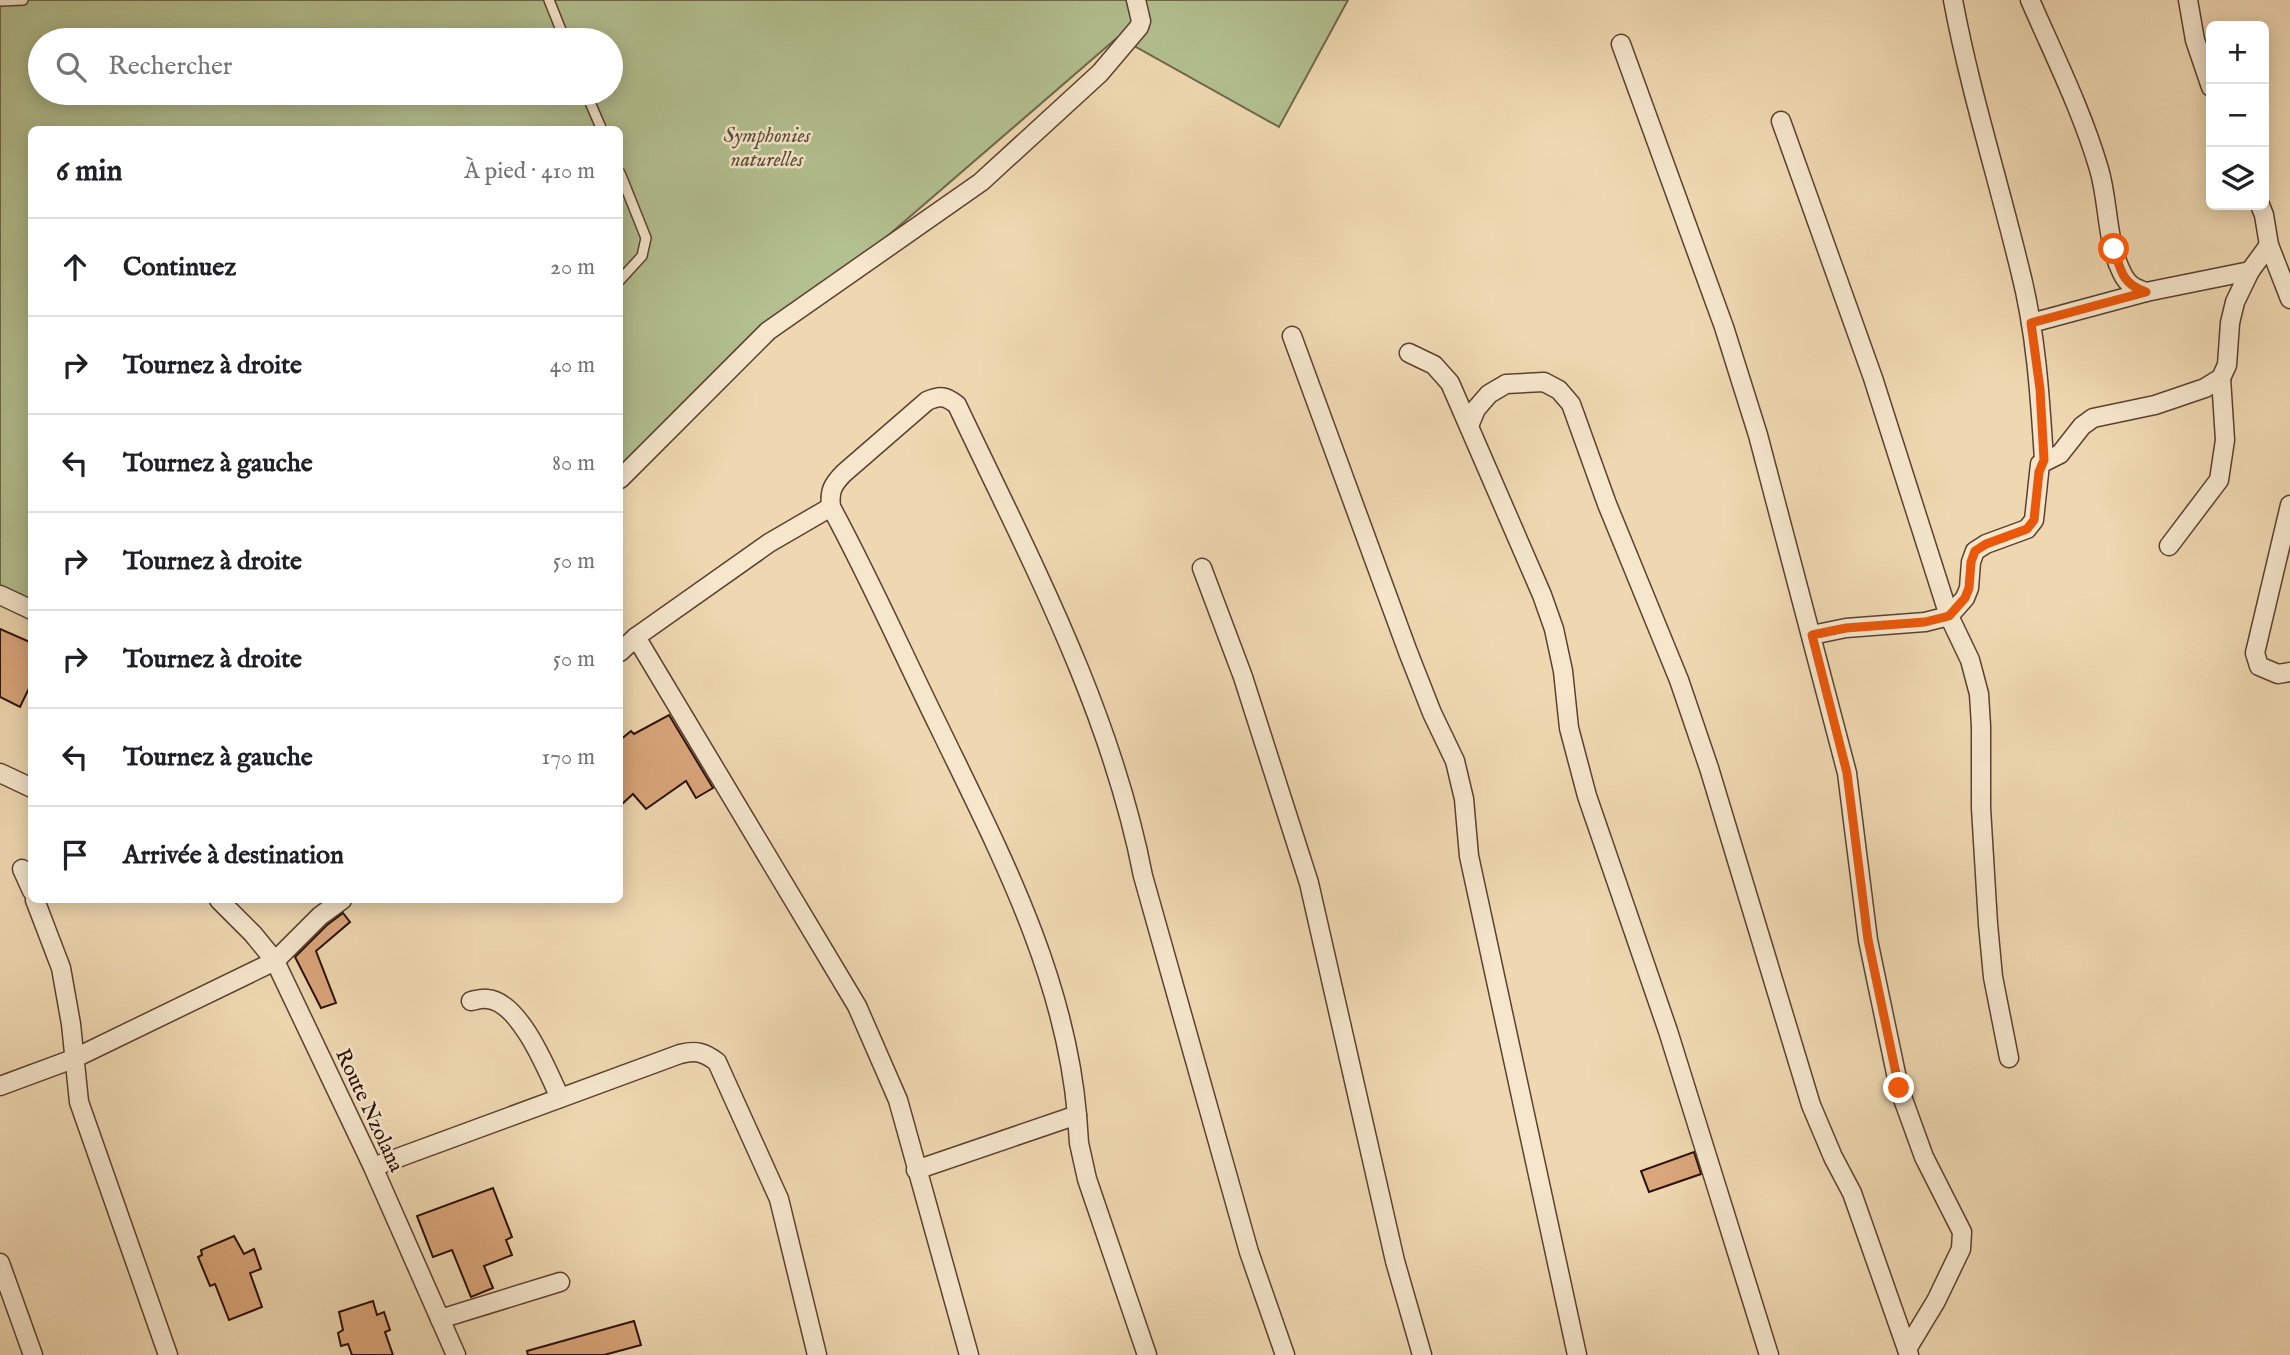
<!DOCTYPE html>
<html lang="fr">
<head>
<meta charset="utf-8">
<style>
  body { margin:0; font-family:"IM FELL English",serif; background:#f2f2f2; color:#202124 }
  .controls { position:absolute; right:21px; top:21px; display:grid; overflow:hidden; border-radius:10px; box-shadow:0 4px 18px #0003 }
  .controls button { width:63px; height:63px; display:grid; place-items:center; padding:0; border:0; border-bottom:2px solid #e0e0e0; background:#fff; color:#202124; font:35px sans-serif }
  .stop { position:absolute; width:21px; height:21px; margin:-16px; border:5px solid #ea580c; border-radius:50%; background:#fff }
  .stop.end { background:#ea580c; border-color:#fff; box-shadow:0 2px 7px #0008 }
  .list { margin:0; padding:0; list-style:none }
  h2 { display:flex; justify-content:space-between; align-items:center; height:91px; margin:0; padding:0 28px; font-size:30px }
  h2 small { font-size:23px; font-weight:400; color:#757577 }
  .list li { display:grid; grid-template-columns:46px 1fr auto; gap:21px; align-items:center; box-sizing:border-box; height:98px; padding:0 28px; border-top:2px solid #e0e0e0 }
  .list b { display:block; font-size:26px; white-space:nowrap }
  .list em { font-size:23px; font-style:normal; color:#757577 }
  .icon { flex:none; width:38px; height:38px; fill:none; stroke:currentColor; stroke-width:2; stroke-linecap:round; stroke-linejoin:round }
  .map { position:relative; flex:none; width:2290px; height:1355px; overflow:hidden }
  .search { position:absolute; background:#fff; box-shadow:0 4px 18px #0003; left:28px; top:28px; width:595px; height:77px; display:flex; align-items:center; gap:18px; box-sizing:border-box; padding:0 24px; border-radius:38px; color:#757577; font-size:26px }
  .panel { position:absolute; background:#fff; box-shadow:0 4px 18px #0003; left:28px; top:126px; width:595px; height:777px; border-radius:10px }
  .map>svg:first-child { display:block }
</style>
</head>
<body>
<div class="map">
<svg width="2290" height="1355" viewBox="0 0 2290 1355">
  <rect width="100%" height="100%" fill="#efd8b1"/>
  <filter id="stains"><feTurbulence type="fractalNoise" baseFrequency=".00286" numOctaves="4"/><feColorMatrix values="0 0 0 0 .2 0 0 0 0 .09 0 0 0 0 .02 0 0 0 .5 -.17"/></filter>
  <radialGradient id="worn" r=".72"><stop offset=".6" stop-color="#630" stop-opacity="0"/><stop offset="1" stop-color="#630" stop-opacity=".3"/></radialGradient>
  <path fill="#b3c090" stroke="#6e684a" stroke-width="2" fill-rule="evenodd" d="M0,0H1348L1279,127L1118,37L620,467V130H32L31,601L0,587ZM40,40H611V93H40Z"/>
  <g fill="#daa67b" stroke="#2a0f05" stroke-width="2">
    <path d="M0,629L32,643V682L20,707L0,697Z"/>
    <path d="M669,715L713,788L696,798L686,781L646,809L633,794L620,806V740L631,731L634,734Z"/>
    <path d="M343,913L350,922L316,951L336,1003L321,1008L295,957L327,925Z"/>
    <path d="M1694,1152L1701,1174L1649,1192L1641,1171Z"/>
    <path d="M493,1188L512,1237L506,1240L512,1255L484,1266L493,1288L471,1297L452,1250L433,1257L417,1216Z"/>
    <path d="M234,1236L244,1254L254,1249L261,1269L250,1273L262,1307L229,1320L215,1284L210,1286L198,1257L202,1255L201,1250Z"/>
    <path d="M373,1301L377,1315L384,1312L390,1330L385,1332L393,1355H352L348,1344L341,1346L338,1333L343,1330L339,1312Z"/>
    <path d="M634,1321L641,1345L604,1355H528L527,1351Z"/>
  </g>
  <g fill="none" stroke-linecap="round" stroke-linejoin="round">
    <g stroke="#5b4130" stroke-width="12">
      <g id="lane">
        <path d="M549,0L565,40"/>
        <path d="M0,1L23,0"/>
        <path d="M586,93L602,130"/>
        <path d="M620,173L646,238L642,256L620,280"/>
      </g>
    </g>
    <g stroke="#5b4130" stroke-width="21">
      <g id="street">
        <path d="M1953,0C1970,91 1998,179 2020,270C2036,332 2040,396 2044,460"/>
        <path d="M2030,0C2054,55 2082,111 2099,169C2109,203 2106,241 2122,273C2128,285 2134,288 2146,292L2250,271"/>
        <path d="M2188,0L2195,40L2211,87"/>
        <path d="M1621,44L1724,327L1758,435L1847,773L1868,940L1899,1088L1924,1157L1962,1232L1961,1249L1936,1301L1907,1349"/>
        <path d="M1781,121L1873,378L1949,616L1970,660L1979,694L1981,726V808L1988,924L1993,977L2009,1058"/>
        <path d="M2260,205L2264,215L2269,245L2290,299"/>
        <path d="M2031,323L2146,292"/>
        <path d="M1292,336L1408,652L1432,713L1455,761L1464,799L1469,856L1577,1355"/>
        <path d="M1409,353L1434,365L1450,383L1542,595L1554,629L1563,671L1569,728L1587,796L1668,1031L1769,1355"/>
        <path d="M1469,426L1476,409L1489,394L1506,384L1544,382L1559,390L1571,404L1607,504L1679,680L1709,768L1811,1105L1833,1157L1852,1193L1909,1355"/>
        <path d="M620,479L768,331L981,182L1100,73L1139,27L1141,21L1136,0"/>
        <path d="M2290,505L2255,653L2259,666L2278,674L2290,672"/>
        <path d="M2169,546L2219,480L2225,440L2221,378"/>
        <path d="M1202,568L1243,677L1309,883L1395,1261L1422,1355"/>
        <path d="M0,595L32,610"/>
        <path d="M1812,635L1846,628L1925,622L1949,616L1965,598L1969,588L1971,562L1975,551L1986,544L2027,529L2034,520L2040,464L2060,454L2082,426L2093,418L2155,405L2205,388L2221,378L2227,365L2230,323L2235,302L2250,271L2269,245"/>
        <path d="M636,637L857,1006L898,1100L969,1355"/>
        <path d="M620,652L636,637L769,543L831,507"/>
        <path d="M0,773L32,788"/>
        <path d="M22,869L32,891"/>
        <path d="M35,900L61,968L71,1024L79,1102L168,1355"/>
        <path d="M219,900L253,934L275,961L373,1167L456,1355"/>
        <path d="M471,1001C476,1000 483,998 487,999C520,1001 548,1072 560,1098"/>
        <path d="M0,1086L73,1059L275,961L320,916L342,900"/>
        <path d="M1077,1115L1079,1143L1087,1179L1147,1355"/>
        <path d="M373,1167L680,1054C696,1050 704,1052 717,1062L779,1199L817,1355"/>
        <path d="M916,1170L1077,1115C1065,975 999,851 939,727C903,654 870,579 831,507C829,491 833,484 844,473L927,401C940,395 946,396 957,405C1029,557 1111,710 1143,876L1249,1252L1285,1355"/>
        <path d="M0,1263L33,1355"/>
        <path d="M440,1319L560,1282"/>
      </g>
    </g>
    <use href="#lane" stroke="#f5e6cc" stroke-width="9"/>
    <use href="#street" stroke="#f5e6cc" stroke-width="18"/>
  </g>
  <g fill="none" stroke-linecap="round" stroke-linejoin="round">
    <path stroke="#ea580c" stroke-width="9" d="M1899,1088L1868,940L1847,773L1812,635L1846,628L1925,622L1949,616L1965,598L1969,588L1971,562L1975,551L1986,544L2027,529L2034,520L2039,472L2044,460L2040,389L2031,323L2146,292C2122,284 2121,271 2114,249"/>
  </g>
  <g text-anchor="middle" stroke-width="5" stroke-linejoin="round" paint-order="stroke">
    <g font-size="21" font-style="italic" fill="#5a4d36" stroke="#f5e6cc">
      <text x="767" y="142">Symphonies<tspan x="767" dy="24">naturelles</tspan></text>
    </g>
    <g font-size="21" fill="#2a0f05" stroke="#f5e6cc">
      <text transform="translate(370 1110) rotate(65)" y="7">Route Nzolana</text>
    </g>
  </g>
  <rect width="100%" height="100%" filter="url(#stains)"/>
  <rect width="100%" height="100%" fill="url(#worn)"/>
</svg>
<div class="controls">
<button>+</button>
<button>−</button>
<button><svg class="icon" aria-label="layers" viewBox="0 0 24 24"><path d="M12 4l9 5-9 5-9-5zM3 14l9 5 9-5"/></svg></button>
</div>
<div class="stop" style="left:2114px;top:249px"></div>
<div class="stop end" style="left:1899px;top:1088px"></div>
<div class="search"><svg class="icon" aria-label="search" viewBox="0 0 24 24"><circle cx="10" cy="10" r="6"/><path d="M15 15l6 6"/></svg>Rechercher</div>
<section class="panel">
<h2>6 min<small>À pied · 410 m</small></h2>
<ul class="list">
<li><svg class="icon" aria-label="ahead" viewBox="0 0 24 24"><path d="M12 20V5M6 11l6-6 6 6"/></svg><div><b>Continuez</b></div><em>20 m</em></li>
<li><svg class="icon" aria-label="right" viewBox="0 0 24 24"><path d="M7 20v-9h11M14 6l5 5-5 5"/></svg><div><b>Tournez à droite</b></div><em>40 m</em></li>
<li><svg class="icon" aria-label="left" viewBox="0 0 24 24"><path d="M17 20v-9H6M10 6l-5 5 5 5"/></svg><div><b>Tournez à gauche</b></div><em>80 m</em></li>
<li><svg class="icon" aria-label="right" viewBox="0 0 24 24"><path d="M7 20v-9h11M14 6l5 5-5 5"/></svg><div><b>Tournez à droite</b></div><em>50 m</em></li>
<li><svg class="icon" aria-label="right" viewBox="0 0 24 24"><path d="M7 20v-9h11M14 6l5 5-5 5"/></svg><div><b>Tournez à droite</b></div><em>50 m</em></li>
<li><svg class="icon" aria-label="left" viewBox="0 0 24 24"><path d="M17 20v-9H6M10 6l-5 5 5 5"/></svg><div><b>Tournez à gauche</b></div><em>170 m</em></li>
<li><svg class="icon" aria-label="arrive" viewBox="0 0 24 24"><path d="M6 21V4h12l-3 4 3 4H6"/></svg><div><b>Arrivée à destination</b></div></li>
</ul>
</section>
</div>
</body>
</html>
